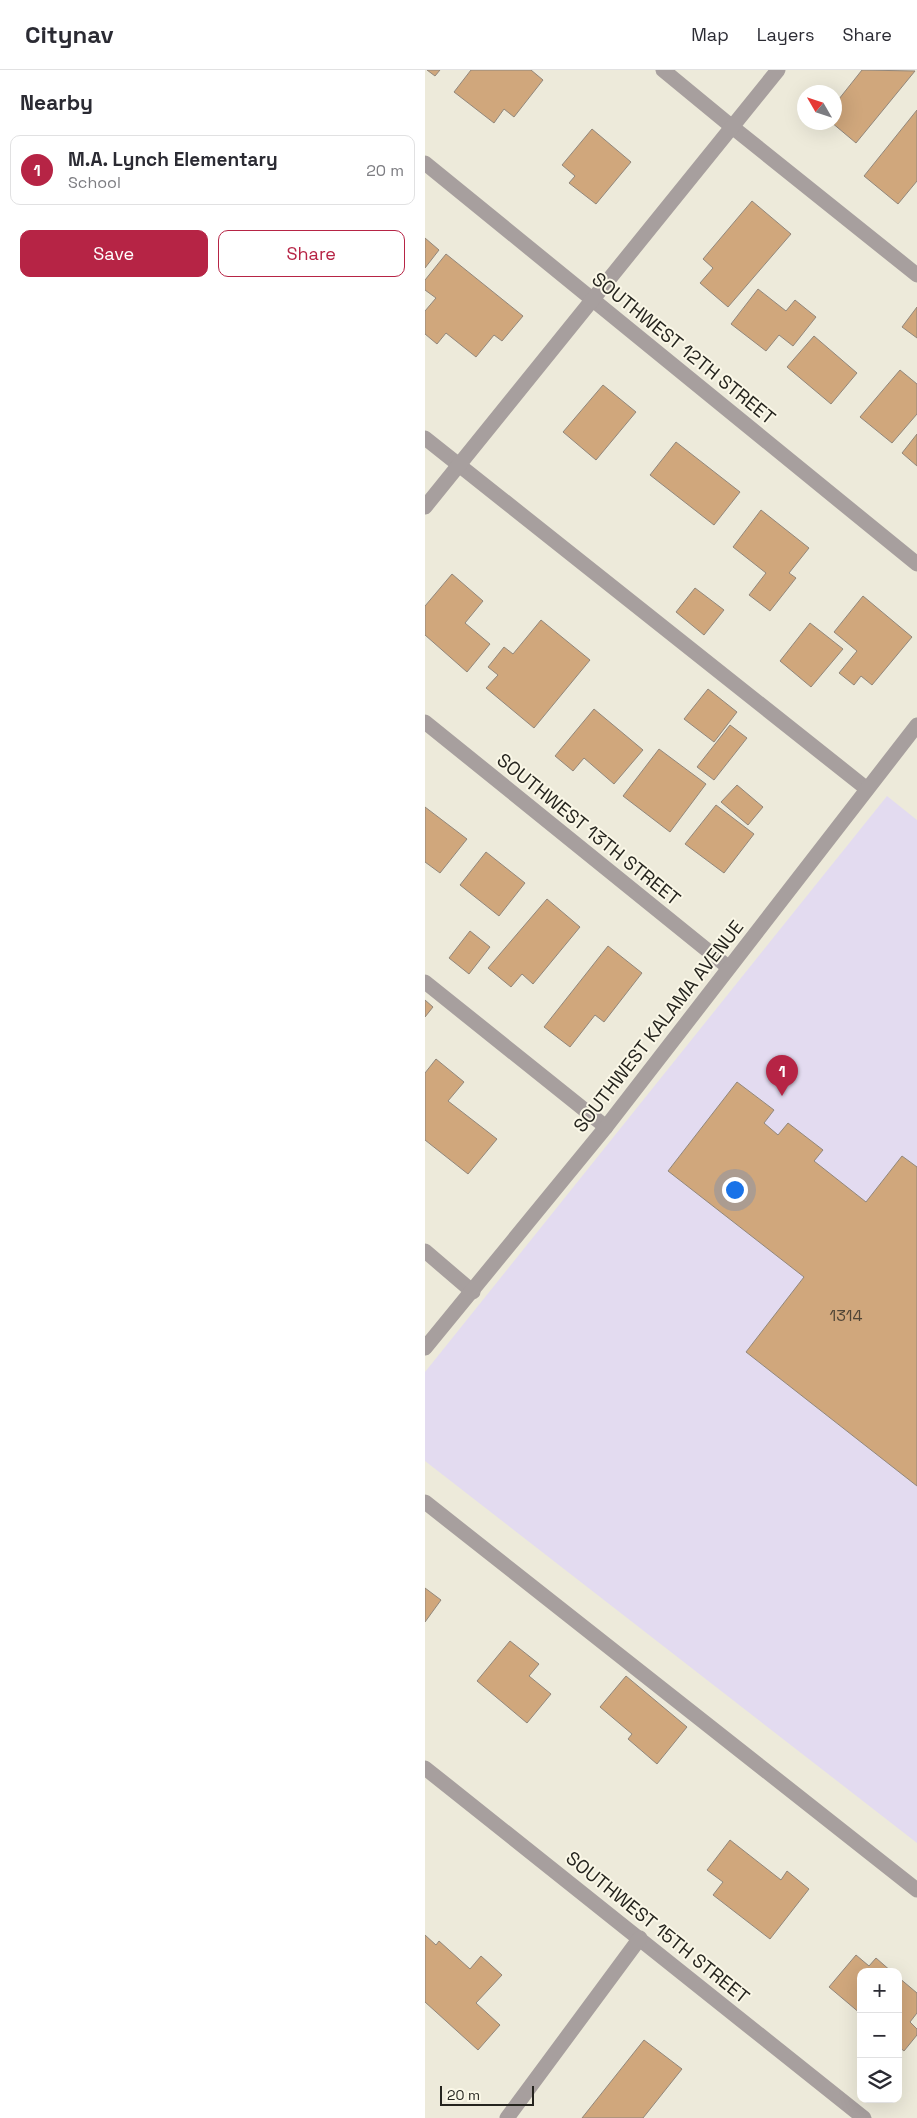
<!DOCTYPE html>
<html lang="en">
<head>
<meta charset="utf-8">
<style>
  body { margin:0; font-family:"Space Grotesk",sans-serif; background:#f7f7f7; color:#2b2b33 }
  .controls { position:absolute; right:15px; bottom:15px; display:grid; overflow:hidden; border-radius:10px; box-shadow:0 5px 20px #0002 }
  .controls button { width:45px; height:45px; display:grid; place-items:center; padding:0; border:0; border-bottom:1px solid #e1e1e2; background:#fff; color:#2b2b33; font:25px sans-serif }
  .compass { position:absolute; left:372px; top:15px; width:45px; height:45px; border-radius:50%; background:#fff; box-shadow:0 5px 20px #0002; rotate:309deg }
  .scale { position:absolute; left:15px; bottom:12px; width:94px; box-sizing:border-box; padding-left:5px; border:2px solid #25241e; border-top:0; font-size:14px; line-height:18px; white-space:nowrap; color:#25241e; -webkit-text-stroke:4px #faf7e7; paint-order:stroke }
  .you { position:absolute; left:309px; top:1119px; width:18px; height:18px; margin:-12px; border:4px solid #fff; border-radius:50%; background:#1a73e8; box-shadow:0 0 0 8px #1a73e833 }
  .badge { display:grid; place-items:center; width:32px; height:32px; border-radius:50%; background:#b62445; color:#fff; font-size:16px; font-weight:700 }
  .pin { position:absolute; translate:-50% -41px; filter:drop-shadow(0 1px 2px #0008) }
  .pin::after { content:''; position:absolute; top:26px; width:18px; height:15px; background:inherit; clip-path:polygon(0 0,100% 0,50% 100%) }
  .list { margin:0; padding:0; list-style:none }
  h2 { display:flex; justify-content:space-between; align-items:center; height:65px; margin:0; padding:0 20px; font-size:21px }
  h2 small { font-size:16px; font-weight:400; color:#7c7c81 }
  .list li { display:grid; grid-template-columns:32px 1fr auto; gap:15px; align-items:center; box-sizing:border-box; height:70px; margin:0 10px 10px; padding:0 10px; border:1px solid #e1e1e2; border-radius:10px }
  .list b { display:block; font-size:19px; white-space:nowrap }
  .list p { margin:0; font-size:16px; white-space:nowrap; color:#7c7c81 }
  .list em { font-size:16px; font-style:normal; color:#7c7c81 }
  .actions { display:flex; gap:10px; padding:15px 20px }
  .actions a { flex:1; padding:11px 0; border:1px solid #b62445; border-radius:10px; text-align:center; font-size:18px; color:#b62445 }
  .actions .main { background:#b62445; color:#fff }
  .icon { flex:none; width:28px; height:28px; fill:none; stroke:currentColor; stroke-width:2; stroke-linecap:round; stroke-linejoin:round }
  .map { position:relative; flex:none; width:492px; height:2048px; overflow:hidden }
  header { display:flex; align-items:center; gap:30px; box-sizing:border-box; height:70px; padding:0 25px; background:#fff; border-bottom:1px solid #e1e1e2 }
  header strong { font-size:24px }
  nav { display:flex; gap:28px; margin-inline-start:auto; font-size:18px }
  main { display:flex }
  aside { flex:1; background:#fff }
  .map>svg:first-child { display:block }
</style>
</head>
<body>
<header>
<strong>Citynav</strong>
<nav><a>Map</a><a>Layers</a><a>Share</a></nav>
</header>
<main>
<aside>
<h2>Nearby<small></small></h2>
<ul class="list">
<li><span class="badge">1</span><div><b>M.A. Lynch Elementary</b><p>School</p></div><em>20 m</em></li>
</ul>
<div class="actions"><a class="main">Save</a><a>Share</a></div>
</aside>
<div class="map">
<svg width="492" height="2048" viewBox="0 0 492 2048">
  <rect width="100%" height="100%" fill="#edeada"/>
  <path fill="#e3dbf0" d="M462,726L492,750V1773L0,1391V1302Z"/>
  <g fill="#d0a77c" stroke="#92877b">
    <path d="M2,0H15L10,6Z"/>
    <path d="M46,0H106L118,10L89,47L79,39L69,53L29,22Z"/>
    <path d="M437,0L490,1L431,73L406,52H410V34Z"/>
    <path d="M492,40V111L473,134L439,106Z"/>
    <path d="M167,59L206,92L171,134L144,113L150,106L137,95Z"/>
    <path d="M327,131L366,164L303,237L275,213L288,198L278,189Z"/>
    <path d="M0,168L14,180L0,198Z"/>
    <path d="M21,184L98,246L77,271L69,265L51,287L21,263L12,274L0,264V241L11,228L0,220V210Z"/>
    <path d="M333,219L361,241L370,230L391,247L368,276L354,265L341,281L306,254Z"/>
    <path d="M492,237V268L477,257Z"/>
    <path d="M389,266L432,303L406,334L362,297Z"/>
    <path d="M475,300L492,314V344L467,373L435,347Z"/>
    <path d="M178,315L211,342L171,390L138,362Z"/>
    <path d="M492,364V396L477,383Z"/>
    <path d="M251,372L315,422L289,455L225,405Z"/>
    <path d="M336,440L384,478L364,503L371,508L345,541L324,525L341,503L308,477Z"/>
    <path d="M27,504L58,531L40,553L65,574L42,602L0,565V536Z"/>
    <path d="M270,518L299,540L279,565L251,542Z"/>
    <path d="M438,526L487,567L447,615L436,606L429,615L414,603L432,581L409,562Z"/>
    <path d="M116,550L165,590L109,658L61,618L73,605L63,597L79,577L88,584Z"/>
    <path d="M385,553L418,579L386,617L355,591Z"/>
    <path d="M283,619L312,642L289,672L259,649Z"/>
    <path d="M169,639L218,680L189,714L159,688L148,701L130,686Z"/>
    <path d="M305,655L322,668L289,710L272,697Z"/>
    <path d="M234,679L281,714L245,762L198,726Z"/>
    <path d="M312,715L338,737L323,755L296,732Z"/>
    <path d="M291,735L329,764L299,803L260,774Z"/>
    <path d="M0,737L42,769L15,803L0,792Z"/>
    <path d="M61,782L100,813L74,846L35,815Z"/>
    <path d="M122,829L155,857L108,914L97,904L86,917L63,898Z"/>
    <path d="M45,861L65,877L44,904L24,888Z"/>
    <path d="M183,876L217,903L179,952L170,945L145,977L119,957Z"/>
    <path d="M0,930L8,937L0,947Z"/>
    <path d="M11,989L39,1012L23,1031L72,1069L43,1104L0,1070V1003Z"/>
    <path d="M312,1012L349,1040L339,1053L353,1065L363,1053L398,1080L389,1091L441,1132L477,1086L492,1097V1416L321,1282L379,1207L243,1101Z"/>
    <path d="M0,1518L16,1530L0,1552Z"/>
    <path d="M85,1571L114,1594L104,1606L126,1624L102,1653L52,1611Z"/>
    <path d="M201,1606L262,1657L232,1694L203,1669L207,1664L175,1637Z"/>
    <path d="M305,1770L356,1810L362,1801L384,1819L345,1869L288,1825L298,1812L282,1800Z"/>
    <path d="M0,1865L11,1875L14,1871L45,1899L56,1886L77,1905L51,1933L75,1955L53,1980L0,1932Z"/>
    <path d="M431,1885L444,1896L451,1888L467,1902H436V1944L404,1917Z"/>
    <path d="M473,1907L492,1923V1943L485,1952L492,1959V1965L479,1981L473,1976Z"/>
    <path d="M219,1970L257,1999L218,2048H157Z"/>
  </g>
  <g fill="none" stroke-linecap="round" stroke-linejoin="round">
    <g stroke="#a79f9e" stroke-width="15">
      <path d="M238,0L306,56L492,205"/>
      <path d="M0,368L442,719"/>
      <path d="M0,912L181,1057"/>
      <path d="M0,1432L492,1820"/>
    </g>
    <g stroke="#a79f9e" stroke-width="15">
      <path d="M0,93L492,494"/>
      <path d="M0,437L353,0"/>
      <path d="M0,652L303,897"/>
      <path d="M0,1181L48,1222"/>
      <path d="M0,1278L181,1057L492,655"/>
      <path d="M0,1698L439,2048"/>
      <path d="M82,2048L215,1868"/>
    </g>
  </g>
  <g text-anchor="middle" stroke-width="4" stroke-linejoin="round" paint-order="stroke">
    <g font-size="16" fill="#504536">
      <text x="421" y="1251">1314</text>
    </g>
    <g font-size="19" fill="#25241e" stroke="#faf7e7">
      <text transform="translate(259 278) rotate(39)" y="7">SOUTHWEST 12TH STREET</text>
      <text transform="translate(164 759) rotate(39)" y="7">SOUTHWEST 13TH STREET</text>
      <text transform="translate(233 956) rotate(-52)" y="7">SOUTHWEST KALAMA AVENUE</text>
      <text transform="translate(233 1857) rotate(39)" y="7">SOUTHWEST 15TH STREET</text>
    </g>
  </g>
</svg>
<div class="controls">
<button>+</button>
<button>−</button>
<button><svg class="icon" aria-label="layers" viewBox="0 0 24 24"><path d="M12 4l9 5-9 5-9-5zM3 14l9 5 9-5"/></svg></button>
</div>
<svg class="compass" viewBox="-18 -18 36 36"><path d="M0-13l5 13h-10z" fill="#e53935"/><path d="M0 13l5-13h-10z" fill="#7c7c81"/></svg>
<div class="scale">20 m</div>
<div class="you"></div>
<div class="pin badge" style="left:357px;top:1026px">1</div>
</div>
</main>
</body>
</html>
